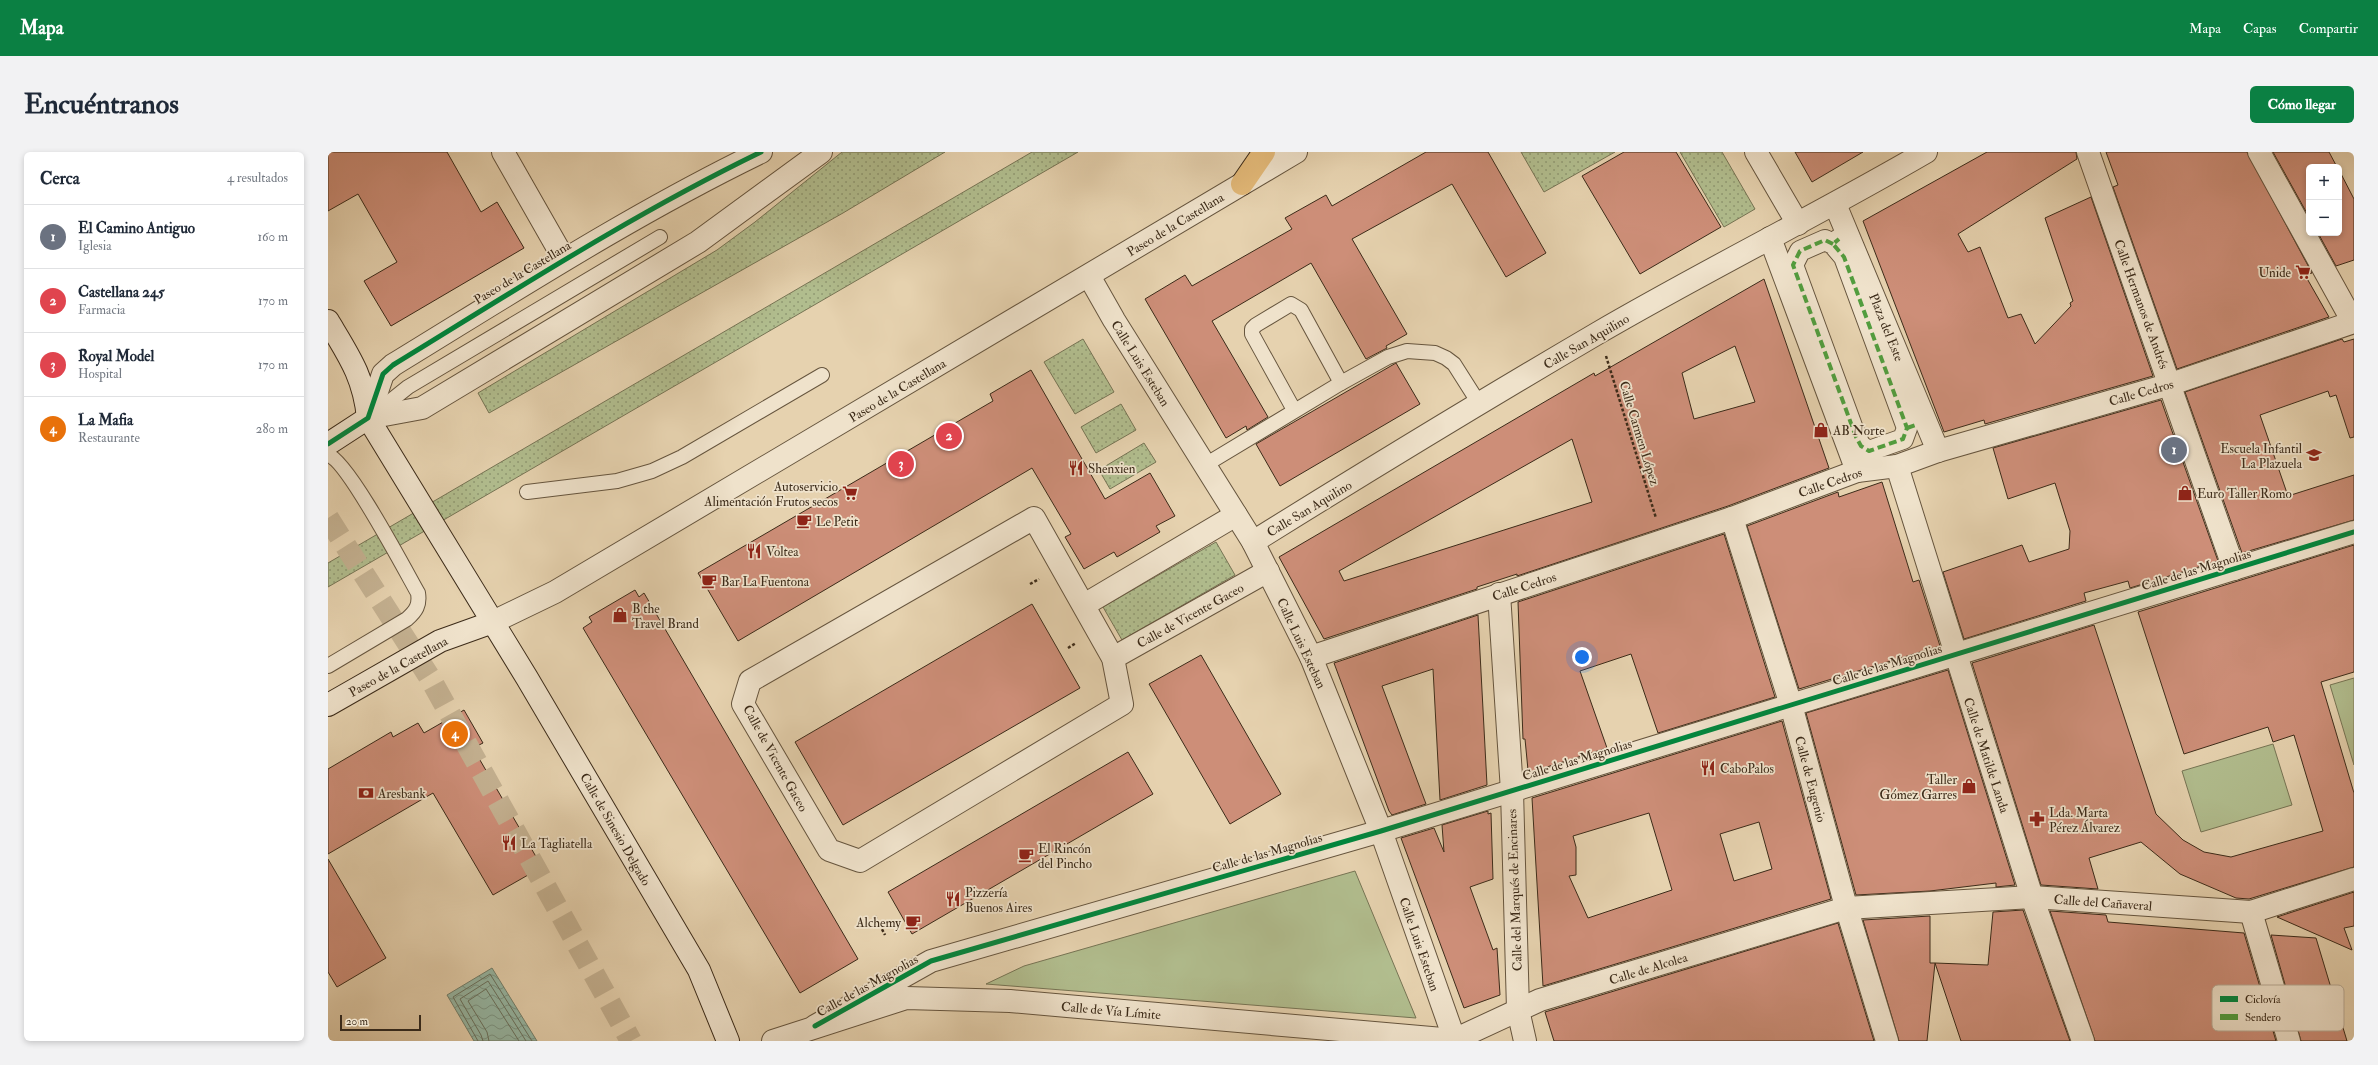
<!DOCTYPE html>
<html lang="es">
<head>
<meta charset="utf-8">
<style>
  body { margin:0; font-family:"IM FELL Double Pica",serif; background:#f2f2f3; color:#1f2937 }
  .controls { position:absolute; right:12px; top:12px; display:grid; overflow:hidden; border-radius:6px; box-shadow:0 2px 6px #0003 }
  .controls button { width:36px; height:36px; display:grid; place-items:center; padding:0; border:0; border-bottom:1px solid #e0e1e3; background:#fff; color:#1f2937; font:20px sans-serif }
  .scale { position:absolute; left:12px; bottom:10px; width:81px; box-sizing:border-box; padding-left:4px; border:2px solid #3c2b19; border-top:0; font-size:11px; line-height:14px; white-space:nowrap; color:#3c2b19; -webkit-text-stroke:3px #efe2cb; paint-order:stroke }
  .you { position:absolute; left:1254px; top:505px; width:14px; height:14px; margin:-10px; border:3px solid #fff; border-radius:50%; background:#1a73e8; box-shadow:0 0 0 6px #1a73e833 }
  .badge { display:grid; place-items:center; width:26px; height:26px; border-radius:50%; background:#0b8043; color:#fff; font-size:13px; font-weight:700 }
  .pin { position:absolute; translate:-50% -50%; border:2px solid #fff; box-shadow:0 1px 4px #0006 }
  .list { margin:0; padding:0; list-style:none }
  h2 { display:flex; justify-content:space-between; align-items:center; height:52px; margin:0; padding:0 16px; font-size:17px }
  h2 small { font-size:13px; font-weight:400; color:#747a83 }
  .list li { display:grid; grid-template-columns:26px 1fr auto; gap:12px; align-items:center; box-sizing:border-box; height:64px; padding:0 16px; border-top:1px solid #e0e1e3 }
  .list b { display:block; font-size:15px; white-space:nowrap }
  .list p { margin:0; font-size:13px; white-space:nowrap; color:#747a83 }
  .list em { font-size:13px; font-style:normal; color:#747a83 }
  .map { position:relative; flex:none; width:2026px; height:889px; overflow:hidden; border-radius:6px }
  header { display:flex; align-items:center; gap:24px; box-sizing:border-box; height:56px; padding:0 20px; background:#0b8043; color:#fff }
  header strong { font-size:19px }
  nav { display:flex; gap:22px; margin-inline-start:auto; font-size:14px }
  .intro { display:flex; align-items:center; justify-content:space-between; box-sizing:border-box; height:96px; padding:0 24px }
  h1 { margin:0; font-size:28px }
  .button { padding:10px 18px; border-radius:6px; background:#0b8043; color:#fff; font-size:14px; font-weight:700 }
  main { display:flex; gap:24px; padding:0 24px }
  aside { flex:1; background:#fff; border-radius:6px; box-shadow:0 2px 6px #0003 }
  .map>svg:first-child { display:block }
</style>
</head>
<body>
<header>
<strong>Mapa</strong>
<nav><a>Mapa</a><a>Capas</a><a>Compartir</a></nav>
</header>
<div class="intro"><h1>Encuéntranos</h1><a class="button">Cómo llegar</a></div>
<main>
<aside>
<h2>Cerca<small>4 resultados</small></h2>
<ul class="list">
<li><span class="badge" style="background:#6b7280">1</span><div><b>El Camino Antiguo</b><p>Iglesia</p></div><em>160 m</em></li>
<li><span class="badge" style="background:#e0444e">2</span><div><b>Castellana 245</b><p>Farmacia</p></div><em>170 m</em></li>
<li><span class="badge" style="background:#e0444e">3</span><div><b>Royal Model</b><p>Hospital</p></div><em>170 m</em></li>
<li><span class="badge" style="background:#e8710a">4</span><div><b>La Mafia</b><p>Restaurante</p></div><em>280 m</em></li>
</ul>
</aside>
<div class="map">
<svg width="2026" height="889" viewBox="0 0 2026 889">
  <defs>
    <pattern id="grass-dots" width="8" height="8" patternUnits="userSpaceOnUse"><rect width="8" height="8" fill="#b1bd8e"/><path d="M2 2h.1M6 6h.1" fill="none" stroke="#919a73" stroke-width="1.8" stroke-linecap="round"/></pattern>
    <pattern id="water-waves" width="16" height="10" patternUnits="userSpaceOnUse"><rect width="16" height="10" fill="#97b8a5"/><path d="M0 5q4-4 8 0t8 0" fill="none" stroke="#7c9686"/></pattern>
  </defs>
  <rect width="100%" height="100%" fill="#e6d2af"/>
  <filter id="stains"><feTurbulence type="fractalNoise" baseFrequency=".005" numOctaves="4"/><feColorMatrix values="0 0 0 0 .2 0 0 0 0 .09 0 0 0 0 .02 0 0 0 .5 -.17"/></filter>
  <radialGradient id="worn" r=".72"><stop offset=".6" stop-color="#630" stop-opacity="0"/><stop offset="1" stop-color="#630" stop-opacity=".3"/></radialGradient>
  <g fill="url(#grass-dots)" stroke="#767454">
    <path d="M514,0H617L515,61L161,261L150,241L389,98L427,70Z"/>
    <path d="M704,0H750L0,435V411Z"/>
    <path d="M1193,0H1287L1216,40Z"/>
    <path d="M1352,0H1394L1427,57L1396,75Z"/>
    <path d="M755,187L786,240L747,262L716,210Z"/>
    <path d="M793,252L808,278L768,301L753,275Z"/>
    <path d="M816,291L828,310L782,337L771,318Z"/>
    <path d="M888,390L907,423L794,488L775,455Z"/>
  </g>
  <g fill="#b1bd8e" stroke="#767454">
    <path d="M2026,526V613L2002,533Z"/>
    <path d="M1945,592L1964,653L1873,680L1854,619Z"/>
    <path d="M1027,719L1088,866L658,832L696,814Z"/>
  </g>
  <path fill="url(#water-waves)" stroke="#73806d" d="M164,816L209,889H146L119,843Z"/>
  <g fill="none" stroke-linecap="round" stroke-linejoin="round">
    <g stroke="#6a725f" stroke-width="1">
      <path d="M150,889L125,845L162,822L204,889"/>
      <path d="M155,889L153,883L132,847L160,829L198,889"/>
      <path d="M161,889L159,880L140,849L158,837L191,889"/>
    </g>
  </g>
  <g fill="#cd8e78" stroke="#3c2b19" fill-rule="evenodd">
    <path d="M0,0H119L153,60L169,50L196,96L63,174L36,129L69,110L30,42L0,59Z"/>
    <path d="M1098,0H1160L1218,101L1178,125L1124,32L1024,87L1079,182L1058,194L1059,196L1038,207L983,111L884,169L940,265L919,278L918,274L898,286L817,147L857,123L864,134L964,77L957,66L998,43L1004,54Z"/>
    <path d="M1296,0H1348L1393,75L1312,122L1254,24Z"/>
    <path d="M1467,0H1535L1484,30Z"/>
    <path d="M1659,0H1748L1749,7L1630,82L1640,100L1652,95L1680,166L1693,162L1707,192L1743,154L1742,151L1745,149L1717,66L1763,45L1825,224L1657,272L1656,268L1616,280L1535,69Z"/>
    <path d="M1778,0H1919L1984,121L1977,123L2001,165L1849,217L1785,35L1790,33Z"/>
    <path d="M1945,0H2001L2009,15H1981V65Z"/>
    <path d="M2011,18L2026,47V108L2008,114L1990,81H2011Z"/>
    <path d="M1436,127L1501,316L1400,354L1189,424V422L1149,435V437L996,487L951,405L1266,221L1267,224ZM1407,194L1427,250L1366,267L1354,221ZM1244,287L1264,350L1016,429L1011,419Z"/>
    <path d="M2014,187L2016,190L2026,187V285L2022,286L2008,243L2002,245L2000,239L1932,263L1960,344L2026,323V368L1914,401L1857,240Z"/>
    <path d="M1068,211L1092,252L952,334L928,292Z"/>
    <path d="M703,218L777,347L822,321L847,364L828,374L832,380L789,405L786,400L756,417L737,385L743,382L704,316L410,489L370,421L665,249L662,242Z"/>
    <path d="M1833,248L1890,409L1802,436L1800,429L1756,441L1758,449L1636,487L1615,420L1694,393L1701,410L1741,397L1742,379L1727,331L1680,347L1665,296Z"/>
    <path d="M1554,330L1585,430L1591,428L1612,494L1471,537L1419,374L1510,340L1511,345Z"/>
    <path d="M1396,382L1447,545L1330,581L1303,502L1252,519L1279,596L1203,620L1202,617L1200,618L1197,587H1195L1190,450Z"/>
    <path d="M2026,393V520L1993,530L2026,641V715L1921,747L1908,746L1852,722L1813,690L1761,706L1770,737L1713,733L1644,511L1766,473L1828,662L1855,688L1876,700L1903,705L1995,679L1966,583L1945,590L1940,575L1856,602L1810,460Z"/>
    <path d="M307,438L311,445L316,441L530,807L472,841L255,476L264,470L261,465Z"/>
    <path d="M704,452L752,536L515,673L467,590Z"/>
    <path d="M1150,463L1159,633L1112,648L1105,517L1054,534L1098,652L1064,663L1061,659L1006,511Z"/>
    <path d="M873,503L953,642L902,672L821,532Z"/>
    <path d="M1620,518L1687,733L1668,735V731L1602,739L1528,743L1478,561Z"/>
    <path d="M136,558L155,591L145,596L214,715L165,743L105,641L0,702V617L63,580L65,585L90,571L96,581Z"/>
    <path d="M1454,569L1503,747L1215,834L1204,646ZM1321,661L1344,738L1260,766L1241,724L1248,723V695L1245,684ZM1431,670L1444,717L1406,729L1392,682Z"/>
    <path d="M800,600L825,642L584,782L560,740Z"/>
    <path d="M1160,659V662L1163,661L1165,727L1142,735L1165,798L1169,796L1172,843L1136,856L1073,686L1106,676L1116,700L1114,673Z"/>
    <path d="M0,707L58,806L9,835L0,820Z"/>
    <path d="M2026,740V774L2016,776L2024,798L1949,765Z"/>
    <path d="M1695,758L1742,889H1633L1607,811L1660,813L1665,760Z"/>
    <path d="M1722,759L1778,763L1780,770L1916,781L1948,889H1767Z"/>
    <path d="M1602,764V811H1607L1599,889H1571L1535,768Z"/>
    <path d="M1510,771L1546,889H1226L1217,860Z"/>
    <path d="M1943,783L1988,786L2019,889H1973Z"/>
  </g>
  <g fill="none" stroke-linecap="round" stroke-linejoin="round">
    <path stroke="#c4b191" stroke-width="22" stroke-dasharray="22 11" stroke-linecap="butt" d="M0,366L102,526L303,889"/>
    <g stroke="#66553e" stroke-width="16">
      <g id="service">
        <path d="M966,258L924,182V177L928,173L963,152L973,158L1013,231"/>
        <path d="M45,263L80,235L332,85"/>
        <path d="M0,303C19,308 77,418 90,441C92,453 88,459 79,467L0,514"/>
        <path d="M877,313L1013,231L1060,205L1079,199L1107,201L1118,206L1126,212L1152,253"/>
        <path d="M199,340L289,329L324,319L354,305L494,223"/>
      </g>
    </g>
    <g stroke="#66553e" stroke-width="22">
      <path id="pedestrian" d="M1505,92L1497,88L1472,99L1465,113L1528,285L1533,294L1541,299L1575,287L1579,276L1516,105L1505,92L1511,87"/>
    </g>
    <g stroke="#66553e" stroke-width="24">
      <g id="minor">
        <path d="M175,0L236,107"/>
        <path d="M433,0C305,62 186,139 65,213L55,222L40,266L94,256L370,90L493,0"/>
        <path d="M1428,0L1470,72"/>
        <path d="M1760,0L1906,417"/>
        <path d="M1931,0L2025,170"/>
        <path d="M1507,52L1610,299"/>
        <path d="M1442,86L1529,319"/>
        <path d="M761,124L786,168L925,390L983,505L1053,679L1127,889"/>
        <path d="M1569,314L1704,745L1755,889"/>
        <path d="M706,366L785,506L794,552L532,709L501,698L415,552L422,529Z"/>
        <path d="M1404,366L1463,553L1517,751L1559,889"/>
        <path d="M925,390C1039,319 1154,249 1270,181C1378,118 1490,63 1598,0"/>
        <path d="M1171,442L1184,639L1190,858L1197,889"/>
        <path d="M756,453L908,363"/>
        <path d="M165,470L227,440L968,0"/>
        <path d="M983,505L1404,366L1529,319L1569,314L1610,299L1843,232L2026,170"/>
        <path d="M785,506L940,419"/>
        <path d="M1923,760L1961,889"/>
        <path d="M487,874L603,809L1053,679L2026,380"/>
        <path d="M445,889L578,846L682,849L1126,888L1212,848L1518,756L1704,745L1923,760L2026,727"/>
      </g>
    </g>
    <g stroke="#3c2b19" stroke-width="24">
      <g id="secondary">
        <path d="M0,169C21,204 36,225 40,266L199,526L371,818L400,889"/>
        <path d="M0,292L40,266"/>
        <path d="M0,553L112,489L165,470"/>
      </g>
    </g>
    <g stroke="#3c2b19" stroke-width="24">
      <path id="trunk" d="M914,32L936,0"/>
    </g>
    <g stroke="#3c2b19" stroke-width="2.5" stroke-dasharray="3 2" stroke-linecap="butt">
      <path d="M1278,204L1328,366"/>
      <path d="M702,432L711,427"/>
      <path d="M740,496L748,491"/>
      <path d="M547,764L557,783"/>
    </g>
    <use href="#service" stroke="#efe2cb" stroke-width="14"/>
    <use href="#pedestrian" stroke="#efe2cb" stroke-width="20"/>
    <use href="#minor" stroke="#efe2cb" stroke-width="22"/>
    <use href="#secondary" stroke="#efe2cb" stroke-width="22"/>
    <use href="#trunk" stroke="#e3b978" stroke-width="22"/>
    <g stroke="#529d3e" stroke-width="4" stroke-dasharray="8 4" stroke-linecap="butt">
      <path d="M1505,92L1497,88L1472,99L1465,113L1528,285L1533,294L1541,299L1575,287L1579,276L1516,105L1505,92L1511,87"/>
      <path d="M1579,276L1588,273"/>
    </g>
    <g stroke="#efe2cb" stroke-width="8">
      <g id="cycleway">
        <path d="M0,292L40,266L55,222L65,213C186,139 305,62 433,0"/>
        <path d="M487,874L603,809L1053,679L2026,380"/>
      </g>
    </g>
    <use href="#cycleway" stroke="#00873e" stroke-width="5"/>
  </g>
  <defs>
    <g id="supermarket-bare" transform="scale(1.2)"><path d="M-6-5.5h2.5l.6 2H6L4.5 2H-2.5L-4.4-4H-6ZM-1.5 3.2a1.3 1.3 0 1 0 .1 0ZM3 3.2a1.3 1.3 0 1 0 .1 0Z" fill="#8f2418" stroke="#efe2cb" stroke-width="2.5" paint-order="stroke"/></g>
    <g id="shop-bare" transform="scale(1.2)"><path d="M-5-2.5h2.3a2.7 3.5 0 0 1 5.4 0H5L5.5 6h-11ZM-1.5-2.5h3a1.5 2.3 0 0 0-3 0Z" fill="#8f2418" stroke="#efe2cb" stroke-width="2.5" paint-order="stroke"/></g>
    <g id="school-bare" transform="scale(1.2)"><path d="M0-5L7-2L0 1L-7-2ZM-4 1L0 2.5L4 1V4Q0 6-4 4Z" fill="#8f2418" stroke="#efe2cb" stroke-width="2.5" paint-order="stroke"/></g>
    <g id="restaurant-bare" transform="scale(1.2)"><path d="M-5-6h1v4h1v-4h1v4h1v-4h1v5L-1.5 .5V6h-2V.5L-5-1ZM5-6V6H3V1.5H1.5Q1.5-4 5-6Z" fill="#8f2418" stroke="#efe2cb" stroke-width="2.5" paint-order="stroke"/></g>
    <g id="cafe-bare" transform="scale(1.2)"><path d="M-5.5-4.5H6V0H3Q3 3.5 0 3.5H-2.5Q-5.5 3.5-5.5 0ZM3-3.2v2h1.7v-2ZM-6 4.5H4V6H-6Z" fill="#8f2418" stroke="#efe2cb" stroke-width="2.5" paint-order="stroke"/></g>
    <g id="bank-bare" transform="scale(1.2)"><path d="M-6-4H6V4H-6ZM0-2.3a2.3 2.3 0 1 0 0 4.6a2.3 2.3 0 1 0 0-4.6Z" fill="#8f2418" stroke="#efe2cb" stroke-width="2.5" paint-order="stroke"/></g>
    <g id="pharmacy-bare" transform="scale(1.2)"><path d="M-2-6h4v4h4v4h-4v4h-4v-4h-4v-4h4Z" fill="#8f2418" stroke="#efe2cb" stroke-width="2.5" paint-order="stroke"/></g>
  </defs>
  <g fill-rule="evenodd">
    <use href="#supermarket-bare" x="1975" y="120"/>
    <use href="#shop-bare" x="1493" y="278"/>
    <use href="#school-bare" x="1986" y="303"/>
    <use href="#restaurant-bare" x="748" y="316"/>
    <use href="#supermarket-bare" x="522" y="341"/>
    <use href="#shop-bare" x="1857" y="341"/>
    <use href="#cafe-bare" x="476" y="369"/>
    <use href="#restaurant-bare" x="426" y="399"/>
    <use href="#cafe-bare" x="381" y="429"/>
    <use href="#shop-bare" x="292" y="463"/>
    <use href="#restaurant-bare" x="1380" y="616"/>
    <use href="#shop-bare" x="1641" y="634"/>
    <use href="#bank-bare" x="38" y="641"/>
    <use href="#pharmacy-bare" x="1709" y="667"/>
    <use href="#restaurant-bare" x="181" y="691"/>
    <use href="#cafe-bare" x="698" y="703"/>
    <use href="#restaurant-bare" x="625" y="747"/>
    <use href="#cafe-bare" x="585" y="770"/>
  </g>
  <g text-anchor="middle" stroke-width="3.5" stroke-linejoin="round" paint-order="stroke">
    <g font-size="13" fill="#3c2b19" stroke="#efe2cb">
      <text transform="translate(847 72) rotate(-31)" y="5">Paseo de la Castellana</text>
      <text transform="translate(194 120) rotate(-31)" y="5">Paseo de la Castellana</text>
      <text transform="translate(1814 152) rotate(70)" y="5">Calle Hermanos de Andrés</text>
      <text transform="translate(1559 175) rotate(68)" y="5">Plaza del Este</text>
      <text transform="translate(1258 189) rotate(-30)" y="5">Calle San Aquilino</text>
      <text transform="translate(813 211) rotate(58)" y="5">Calle Luis Esteban</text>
      <text transform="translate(569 238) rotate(-31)" y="5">Paseo de la Castellana</text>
      <text transform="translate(1813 240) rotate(-16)" y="5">Calle Cedros</text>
      <text transform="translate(1312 281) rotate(73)" y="5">Calle Carmen López</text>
      <text transform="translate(1502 330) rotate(-19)" y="5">Calle Cedros</text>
      <text transform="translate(981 356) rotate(-31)" y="5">Calle San Aquilino</text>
      <text transform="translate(1868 417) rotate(-17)" y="5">Calle de las Magnolias</text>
      <text transform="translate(1196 434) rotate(-18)" y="5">Calle Cedros</text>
      <text transform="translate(862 463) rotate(-29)" y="5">Calle de Vicente Gaceo</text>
      <text transform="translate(974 491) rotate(65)" y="5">Calle Luis Esteban</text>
      <text transform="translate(1559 512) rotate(-17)" y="5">Calle de las Magnolias</text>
      <text transform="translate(70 514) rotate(-29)" y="5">Paseo de la Castellana</text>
      <text transform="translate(1659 603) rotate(72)" y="5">Calle de Matilde Landa</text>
      <text transform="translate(448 606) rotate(61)" y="5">Calle de Vicente Gaceo</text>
      <text transform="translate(1249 607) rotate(-17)" y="5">Calle de las Magnolias</text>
      <text transform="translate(1483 627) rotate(75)" y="5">Calle de Eugenio</text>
      <text transform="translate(288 677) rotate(60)" y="5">Calle de Sinesio Delgado</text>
      <text transform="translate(939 700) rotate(-16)" y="5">Calle de las Magnolias</text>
      <text transform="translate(1186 738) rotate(-92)" y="5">Calle del Marqués de Encinares</text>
      <text transform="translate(1775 750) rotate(4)" y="5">Calle del Cañaveral</text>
      <text transform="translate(1092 792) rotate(71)" y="5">Calle Luis Esteban</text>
      <text transform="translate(1320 816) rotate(-17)" y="5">Calle de Alcolea</text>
      <text transform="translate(539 833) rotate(-29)" y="5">Calle de las Magnolias</text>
      <text transform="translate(783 858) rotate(5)" y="5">Calle de Vía Límite</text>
    </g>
    <g font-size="13" fill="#3c2b19" stroke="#efe2cb" text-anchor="start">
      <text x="1963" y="125" text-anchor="end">Unide</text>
      <text x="1505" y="283">AB Norte</text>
      <text x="1974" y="301" text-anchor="end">Escuela Infantil<tspan x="1974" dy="15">La Plazuela</tspan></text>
      <text x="760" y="321">Shenxien</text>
      <text x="510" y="339" text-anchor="end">Autoservicio<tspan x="510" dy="15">Alimentación Frutos secos</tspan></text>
      <text x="1869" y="346">Euro Taller Romo</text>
      <text x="488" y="374">Le Petit</text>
      <text x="438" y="404">Voltea</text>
      <text x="393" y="434">Bar La Fuentona</text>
      <text x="304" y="461">B the<tspan x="304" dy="15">Travel Brand</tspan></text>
      <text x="1392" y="621">CaboPalos</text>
      <text x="1629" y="632" text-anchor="end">Taller<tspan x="1629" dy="15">Gómez Garres</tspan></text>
      <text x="50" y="646">Aresbank</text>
      <text x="1721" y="665">Lda. Marta<tspan x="1721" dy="15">Pérez Álvarez</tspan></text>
      <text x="193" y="696">La Tagliatella</text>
      <text x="710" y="701">El Rincón<tspan x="710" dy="15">del Pincho</tspan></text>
      <text x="637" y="745">Pizzería<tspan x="637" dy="15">Buenos Aires</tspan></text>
      <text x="573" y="775" text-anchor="end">Alchemy</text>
    </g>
  </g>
  <rect x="1884" y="833" width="132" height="46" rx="6" fill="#efe2cb" stroke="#b9ab96" stroke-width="1"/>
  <rect x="1892" y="844" width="18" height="6" fill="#00873e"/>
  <rect x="1892" y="862" width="18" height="6" fill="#529d3e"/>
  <g font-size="11" fill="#3c2b19">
    <text x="1917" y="851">Ciclovía</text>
    <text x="1917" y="869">Sendero</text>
  </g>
  <rect width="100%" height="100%" filter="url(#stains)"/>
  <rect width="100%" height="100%" fill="url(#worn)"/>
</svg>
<div class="controls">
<button>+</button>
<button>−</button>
</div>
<div class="scale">20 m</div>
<div class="you"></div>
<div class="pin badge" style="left:1846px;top:298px;background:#6b7280">1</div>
<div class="pin badge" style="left:621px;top:284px;background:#e0444e">2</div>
<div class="pin badge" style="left:573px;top:312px;background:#e0444e">3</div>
<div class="pin badge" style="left:127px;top:582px;background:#e8710a">4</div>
</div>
</main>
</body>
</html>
